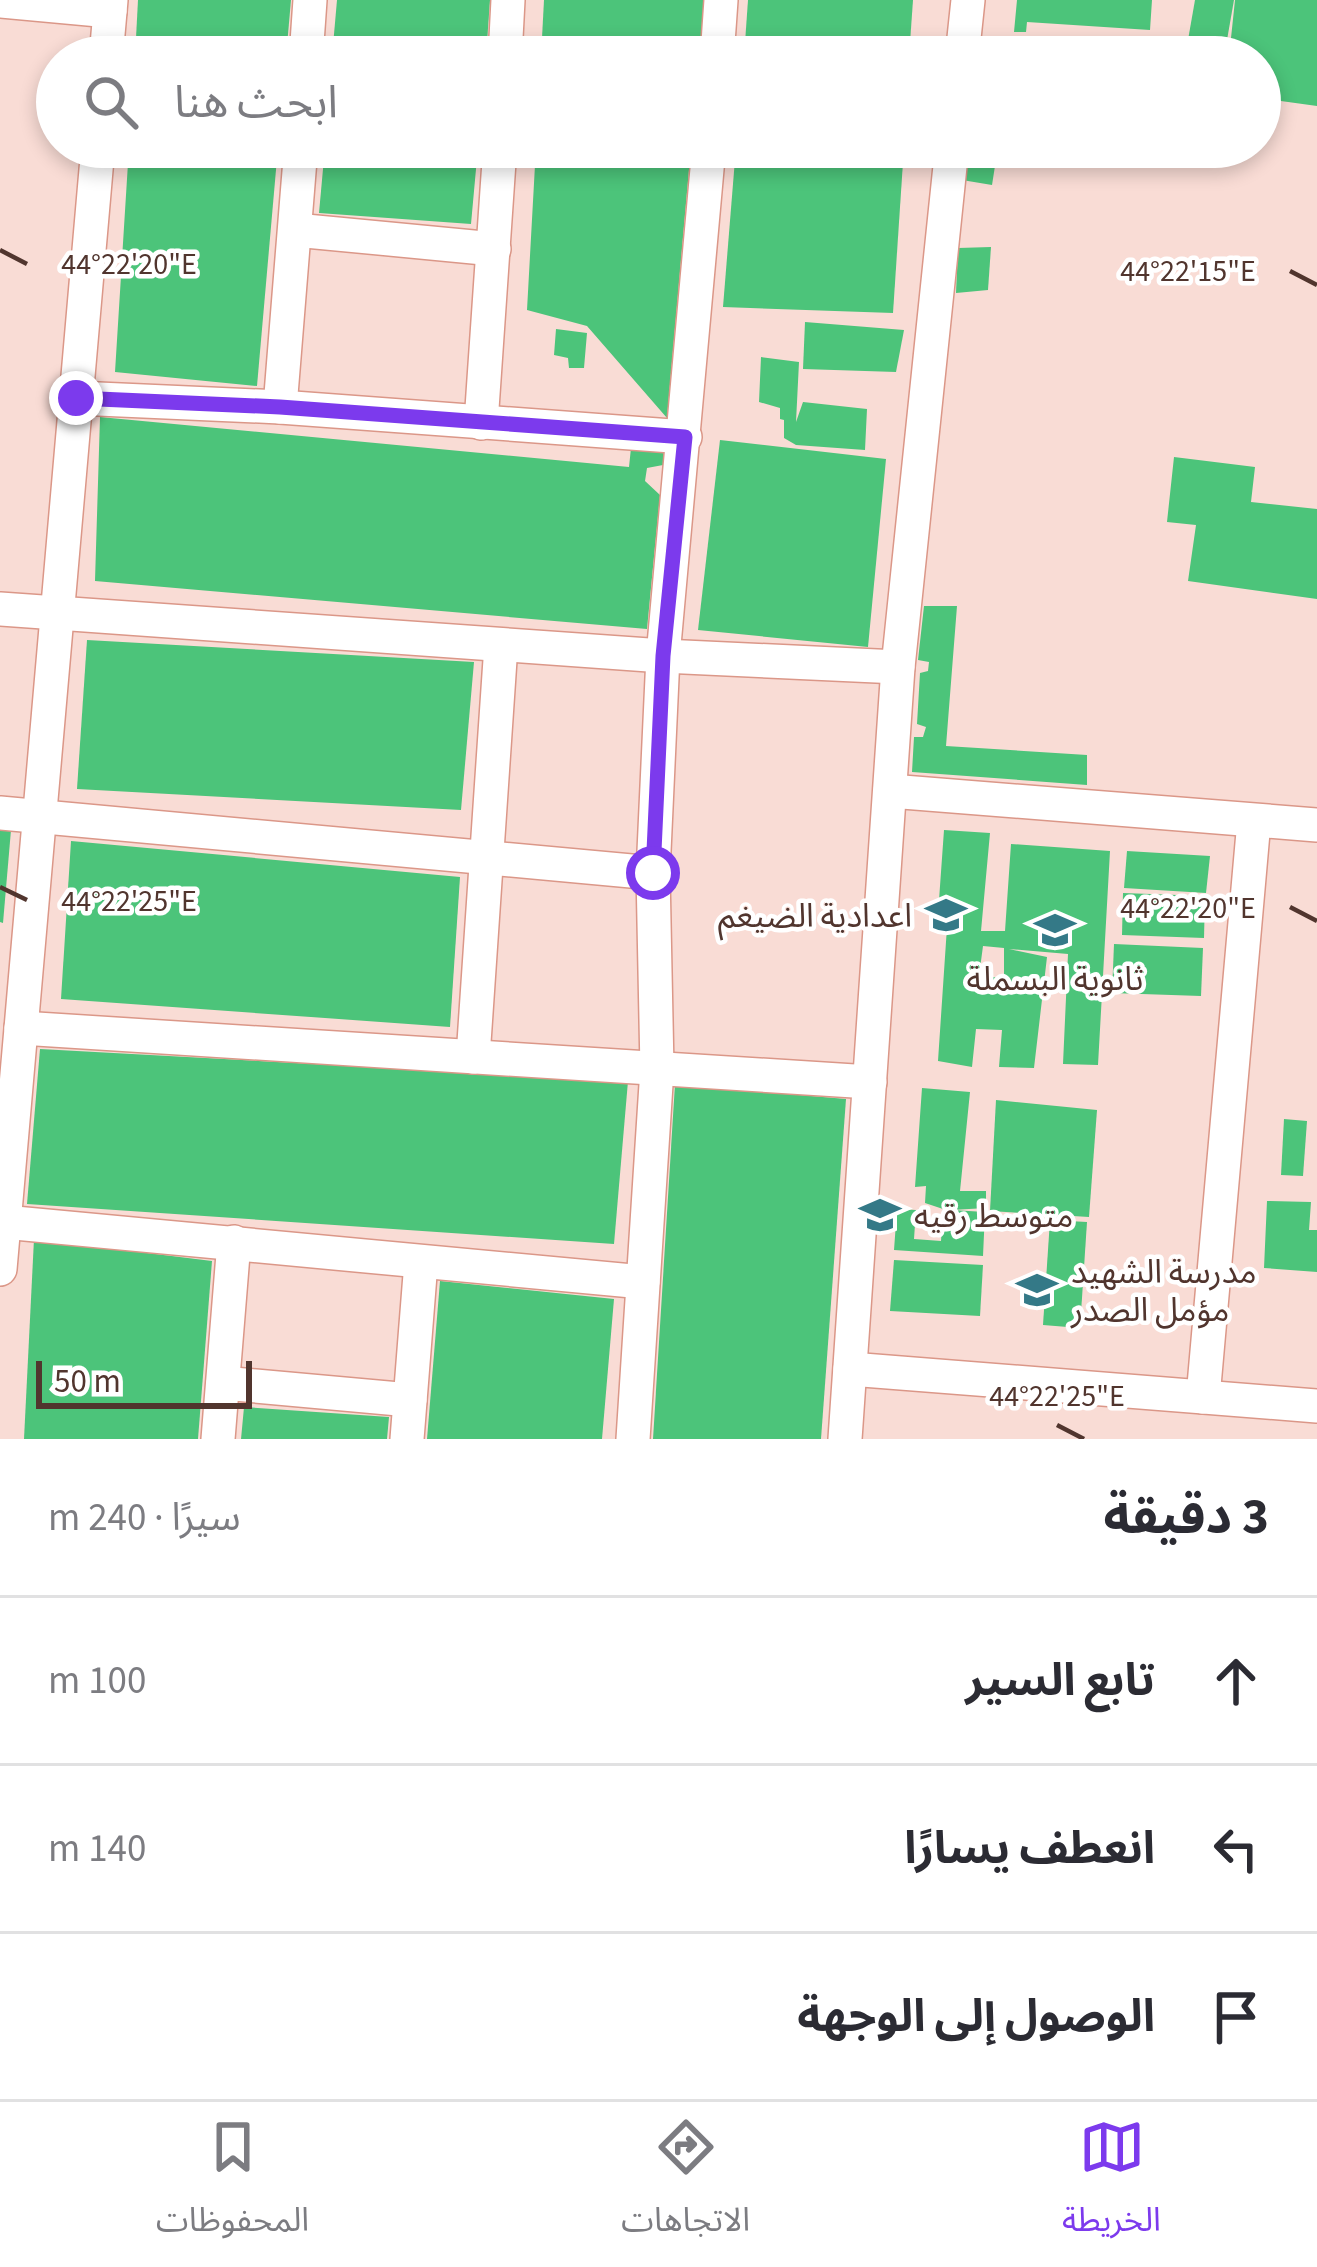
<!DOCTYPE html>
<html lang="ar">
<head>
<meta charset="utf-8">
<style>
  body { margin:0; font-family:"Source Sans 3","Noto Sans Arabic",sans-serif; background:#f7f7f7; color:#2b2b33; direction:rtl }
  .scale { position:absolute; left:36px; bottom:30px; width:216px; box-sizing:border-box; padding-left:12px; border:6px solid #51352e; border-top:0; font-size:33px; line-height:42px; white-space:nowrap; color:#51352e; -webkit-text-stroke:9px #fff; paint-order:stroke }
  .stop { position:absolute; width:36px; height:36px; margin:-27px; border:9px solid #7c3aed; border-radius:50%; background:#fff }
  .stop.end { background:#7c3aed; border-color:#fff; box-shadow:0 3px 12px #0008 }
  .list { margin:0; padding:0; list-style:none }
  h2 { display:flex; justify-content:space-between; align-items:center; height:156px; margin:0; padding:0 48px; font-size:51px }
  h2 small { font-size:39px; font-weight:400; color:#7c7c81 }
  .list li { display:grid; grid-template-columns:78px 1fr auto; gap:36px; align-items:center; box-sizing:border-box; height:168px; padding:0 48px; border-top:3px solid #e1e1e2 }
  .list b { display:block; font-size:45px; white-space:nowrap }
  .list em { font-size:39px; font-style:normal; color:#7c7c81 }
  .icon { flex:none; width:66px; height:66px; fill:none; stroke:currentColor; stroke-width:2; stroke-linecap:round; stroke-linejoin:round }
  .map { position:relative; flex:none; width:1317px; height:1439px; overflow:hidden; direction:ltr }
  .search { position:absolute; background:#fff; box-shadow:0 6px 18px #0003; left:36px; right:36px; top:36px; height:132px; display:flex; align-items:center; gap:30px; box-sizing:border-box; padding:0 42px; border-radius:66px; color:#7c7c81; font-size:45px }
  .sheet { height:660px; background:#fff }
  nav { display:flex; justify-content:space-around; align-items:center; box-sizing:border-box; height:168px; border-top:3px solid #e1e1e2; background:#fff; font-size:33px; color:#7c7c81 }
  nav a { display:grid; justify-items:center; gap:6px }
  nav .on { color:#7c3aed }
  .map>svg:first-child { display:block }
</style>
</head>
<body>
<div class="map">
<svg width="1317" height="1439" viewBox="0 0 1317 1439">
  <rect width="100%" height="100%" fill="#f9dcd5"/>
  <g fill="#4cc47a" fill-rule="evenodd">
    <path d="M138,0H291L286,57H135Z"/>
    <path d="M337,0H490L486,57H332Z"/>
    <path d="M544,0H705L700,57H541Z"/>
    <path d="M748,0H913L909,57H744Z"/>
    <path d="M1017,0H1152L1150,30L1027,22L1026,32H1014Z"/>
    <path d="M1195,0H1234L1224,57H1185Z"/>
    <path d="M1235,0H1317V106L1260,98V57H1229Z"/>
    <path d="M129,147H278L257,386L115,372Z"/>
    <path d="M325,147H478L471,224L319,213Z"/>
    <path d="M536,147H691L667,418L587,326L527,310Z"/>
    <path d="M736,147H904L893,313L723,307Z"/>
    <path d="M962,147H998L992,185L956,179Z"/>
    <path d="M991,247L988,290L956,293L958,248Z"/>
    <path d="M805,322L904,330L896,372L803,369Z"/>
    <path d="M556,329L587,333L584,368H569L568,358L554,355Z"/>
    <path d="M761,357L799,362L796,422L803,402L867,409L865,450L796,445L784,438V420L780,419V408L759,402Z"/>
    <path d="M100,417L629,467L631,448L664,450L663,465L647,468L645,481L660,495L647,629L95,581Z"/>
    <path d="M720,440L886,459L868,647L698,630Z"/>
    <path d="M1174,457L1255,467L1251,502L1317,509V599L1188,581L1196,525L1167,522Z"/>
    <path d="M924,606H957L946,746L1087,755V785L912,772L914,737H923L926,727L917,724L920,673L928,671L929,662L918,660Z"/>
    <path d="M87,640L474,662L461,810L77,789Z"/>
    <path d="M0,829L11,830L3,923L0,922Z"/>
    <path d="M944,830L990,833L981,931H1005L1011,844L1110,851L1098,1065L1063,1064L1068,954L1009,949L1047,957L1034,1068L999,1067L1002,1030L976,1029L972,1067L938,1061L947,927L937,928ZM983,946L1004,948V978L979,976Z"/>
    <path d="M71,841L460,877L450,1027L61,999Z"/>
    <path d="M1127,851L1210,856L1206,893L1124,888Z"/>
    <path d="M1123,893L1205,896L1204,938L1122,935Z"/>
    <path d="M1114,944L1203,948L1201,996L1112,993Z"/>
    <path d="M40,1049L628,1081L614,1244L27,1204Z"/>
    <path d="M675,1084L846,1099L821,1439H653Z"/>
    <path d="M922,1088L970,1092L960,1191H986V1208L952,1210L985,1212L983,1256L894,1250L897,1209L916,1210L914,1239L941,1241L943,1209L925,1203L926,1186L915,1187Z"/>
    <path d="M996,1100L1097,1110L1089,1217L990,1211Z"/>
    <path d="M1284,1119L1307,1121L1303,1176L1281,1175Z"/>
    <path d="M1267,1201L1311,1202L1309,1230H1317V1272L1264,1268Z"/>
    <path d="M1050,1220L1087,1222L1080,1328L1043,1325Z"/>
    <path d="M34,1239L212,1261L198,1439H24Z"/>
    <path d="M894,1260L983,1265L980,1316L890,1311Z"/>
    <path d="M440,1281L614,1299L602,1439H427Z"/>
    <path d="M244,1407L389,1417L387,1439H241Z"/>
  </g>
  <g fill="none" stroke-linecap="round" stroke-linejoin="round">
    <g stroke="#db9788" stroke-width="36">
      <g id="street">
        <path d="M0,1L110,11"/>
        <path d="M106,57L111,0"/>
        <path d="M306,57L310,0"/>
        <path d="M505,57L508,0"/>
        <path d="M717,57L721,0"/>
        <path d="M962,57L968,0"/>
        <path d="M295,230L494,249"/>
        <path d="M76,398L280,407L685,437"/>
        <path d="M280,407L301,147"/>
        <path d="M481,423L500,147"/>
        <path d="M0,609L663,656L898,667"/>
        <path d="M890,791L1317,825"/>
        <path d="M0,813L653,873"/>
        <path d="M21,1028L870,1082"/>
        <path d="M473,1057L501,645"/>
        <path d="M4,1222L643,1282"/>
        <path d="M0,1269L98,147"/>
        <path d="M850,1369L1317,1406"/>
        <path d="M223,1383L410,1400"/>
        <path d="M1203,1397L1254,821"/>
        <path d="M218,1439L234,1242"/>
        <path d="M407,1439L421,1262"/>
        <path d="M633,1439L657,1069L653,873L663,656L709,147"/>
        <path d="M845,1439L898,667L952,147"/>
      </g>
    </g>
    <use href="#street" stroke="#fff" stroke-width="33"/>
  </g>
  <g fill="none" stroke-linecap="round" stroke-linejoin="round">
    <path stroke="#7c3aed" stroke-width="15" d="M76,398L280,407L685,437L663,656L653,873"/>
  </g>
  <path fill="none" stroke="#51352e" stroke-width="4.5" d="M0,250L27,264M1290,271L1317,285M0,887L27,900M1290,907L1317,921M1057,1425L1084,1439"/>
  <defs>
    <g id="school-bare" transform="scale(3.24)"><path d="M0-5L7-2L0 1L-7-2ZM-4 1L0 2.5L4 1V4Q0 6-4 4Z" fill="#347987" stroke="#fff" stroke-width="2.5" paint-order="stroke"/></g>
  </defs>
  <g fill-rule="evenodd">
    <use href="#school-bare" x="946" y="915"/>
    <use href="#school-bare" x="1055" y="930"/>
    <use href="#school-bare" x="880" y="1215"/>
    <use href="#school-bare" x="1037" y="1290"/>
  </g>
  <g text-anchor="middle" stroke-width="9" stroke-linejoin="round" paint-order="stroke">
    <g font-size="33" fill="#51352e" stroke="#fff" text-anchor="start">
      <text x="912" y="927" text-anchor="end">اعدادية الضيغم</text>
      <text x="1055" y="990" text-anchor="middle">ثانوية البسملة</text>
      <text x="914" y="1227">متوسط رقيه</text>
      <text x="1071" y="1283">مدرسة الشهيد<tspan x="1071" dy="38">مؤمل الصدر</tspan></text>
    </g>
  </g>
  <g font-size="30" text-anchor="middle" fill="#51352e" stroke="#fff" stroke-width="9" stroke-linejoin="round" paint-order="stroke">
    <text x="129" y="274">44°22'20"E</text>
    <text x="1188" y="281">44°22'15"E</text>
    <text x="129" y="911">44°22'25"E</text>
    <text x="1188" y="918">44°22'20"E</text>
    <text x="1057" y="1406">44°22'25"E</text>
  </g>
</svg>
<div class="scale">50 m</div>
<div class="stop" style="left:653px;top:873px"></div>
<div class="stop end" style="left:76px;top:398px"></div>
<div class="search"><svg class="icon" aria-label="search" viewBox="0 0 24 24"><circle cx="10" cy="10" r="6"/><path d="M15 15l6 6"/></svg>ابحث هنا</div>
</div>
<section class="sheet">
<h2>3 دقيقة<small>سيرًا · 240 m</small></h2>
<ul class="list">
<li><svg class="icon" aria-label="ahead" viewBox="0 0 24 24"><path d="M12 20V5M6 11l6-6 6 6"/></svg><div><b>تابع السير</b></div><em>100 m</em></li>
<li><svg class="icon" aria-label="left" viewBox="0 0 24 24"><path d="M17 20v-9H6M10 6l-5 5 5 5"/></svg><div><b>انعطف يسارًا</b></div><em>140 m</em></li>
<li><svg class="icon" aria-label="arrive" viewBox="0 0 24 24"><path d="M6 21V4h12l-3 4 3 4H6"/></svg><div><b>الوصول إلى الوجهة</b></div></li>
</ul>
</section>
<nav>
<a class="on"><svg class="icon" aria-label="map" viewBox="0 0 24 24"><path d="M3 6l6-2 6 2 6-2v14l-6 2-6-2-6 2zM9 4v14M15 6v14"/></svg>الخريطة</a>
<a><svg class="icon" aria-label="directions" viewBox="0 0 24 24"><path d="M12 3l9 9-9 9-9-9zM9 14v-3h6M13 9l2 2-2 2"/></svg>الاتجاهات</a>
<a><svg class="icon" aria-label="saved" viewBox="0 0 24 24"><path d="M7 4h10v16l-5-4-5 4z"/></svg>المحفوظات</a>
</nav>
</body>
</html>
